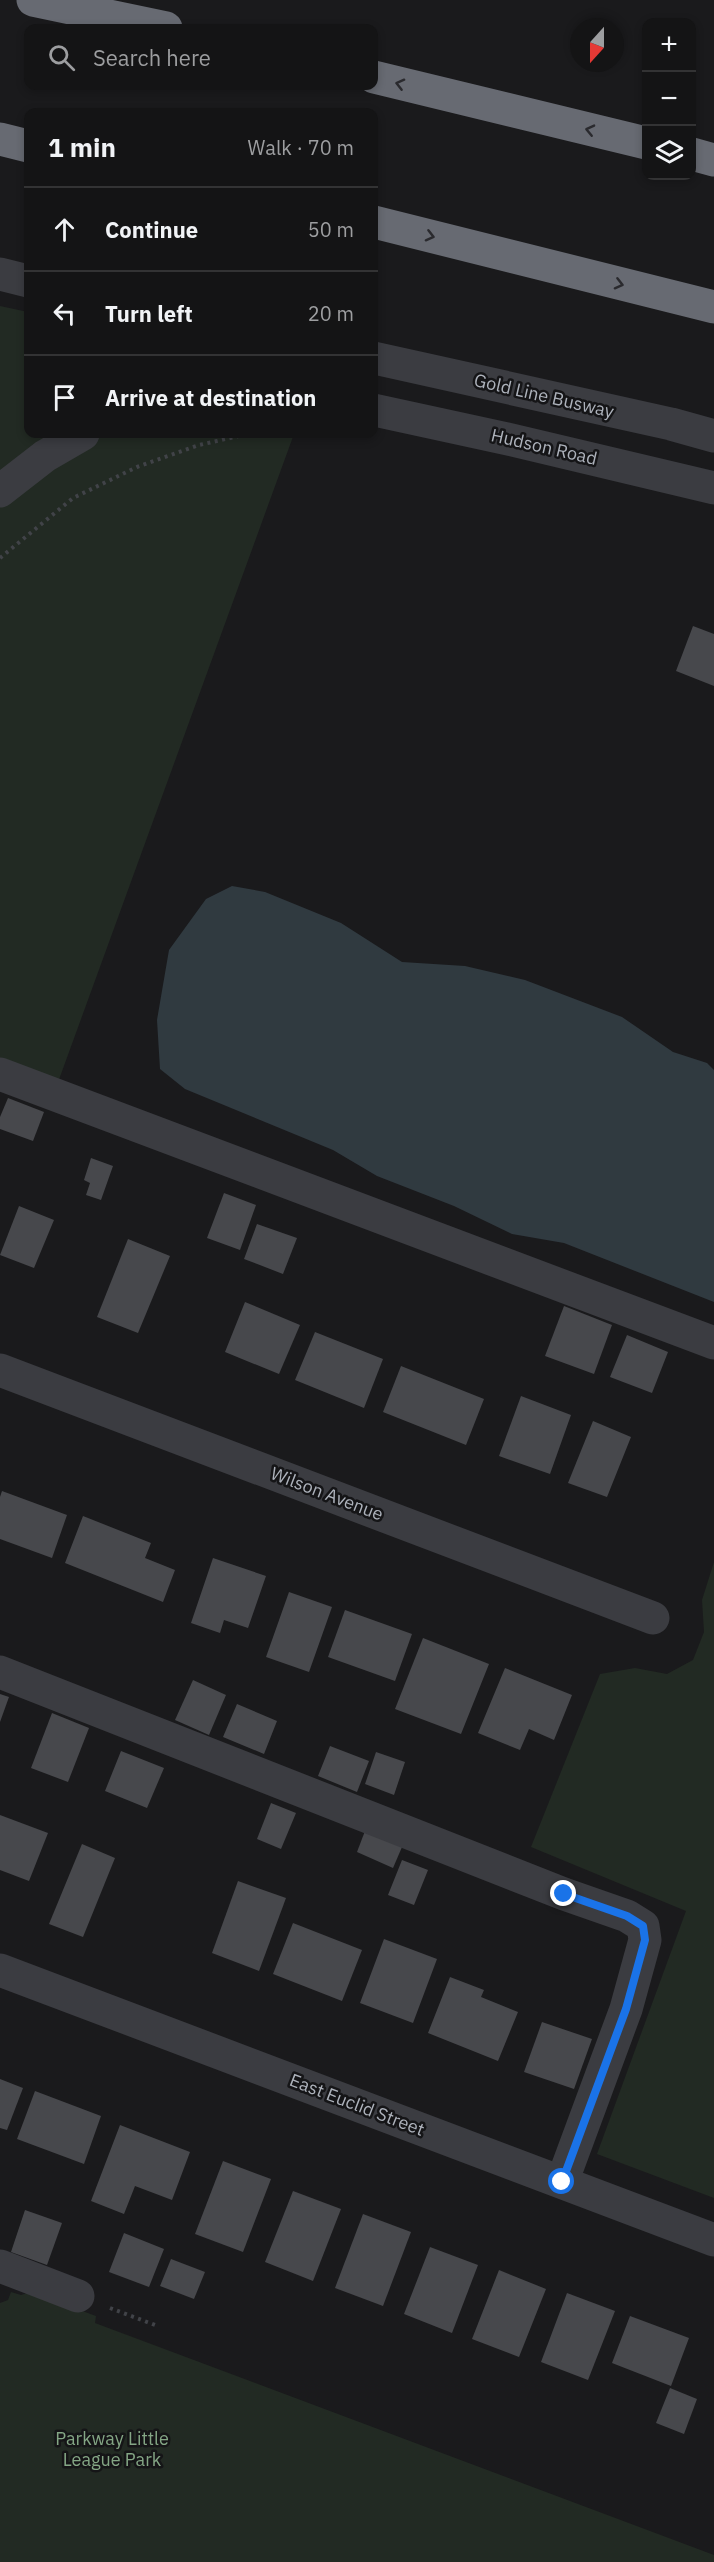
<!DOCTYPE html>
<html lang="en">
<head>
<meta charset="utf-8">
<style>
  body { margin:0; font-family:"IBM Plex Sans",sans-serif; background:#1d1d1e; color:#f1f3f6 }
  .controls { position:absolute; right:18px; top:18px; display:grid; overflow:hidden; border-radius:12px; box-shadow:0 3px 9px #0003 }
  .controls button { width:54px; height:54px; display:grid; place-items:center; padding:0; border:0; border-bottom:2px solid #333334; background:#141415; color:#f1f3f6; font:30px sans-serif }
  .compass { position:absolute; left:570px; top:18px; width:54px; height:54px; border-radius:50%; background:#141415; box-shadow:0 3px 9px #0003; rotate:201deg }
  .stop { position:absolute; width:18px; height:18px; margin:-14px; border:4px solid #1a73e8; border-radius:50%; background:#fff }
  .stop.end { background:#1a73e8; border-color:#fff; box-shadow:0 2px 6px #0008 }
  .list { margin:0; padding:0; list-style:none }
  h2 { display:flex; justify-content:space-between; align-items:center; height:78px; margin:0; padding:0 24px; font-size:26px }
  h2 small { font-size:20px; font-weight:400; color:#9d9ea0 }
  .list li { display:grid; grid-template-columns:39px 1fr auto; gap:18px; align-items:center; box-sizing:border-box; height:84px; padding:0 24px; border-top:2px solid #333334 }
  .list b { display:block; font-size:22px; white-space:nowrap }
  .list em { font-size:20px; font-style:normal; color:#9d9ea0 }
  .icon { flex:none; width:33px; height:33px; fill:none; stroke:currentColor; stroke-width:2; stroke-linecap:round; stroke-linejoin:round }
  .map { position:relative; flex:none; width:714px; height:2562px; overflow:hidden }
  .search { position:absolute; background:#141415; box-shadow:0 3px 9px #0003; left:24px; top:24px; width:354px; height:66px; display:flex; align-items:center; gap:15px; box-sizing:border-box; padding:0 21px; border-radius:12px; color:#9d9ea0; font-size:22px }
  .panel { position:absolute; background:#141415; box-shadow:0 3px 9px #0003; left:24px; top:108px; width:354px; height:330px; border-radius:12px }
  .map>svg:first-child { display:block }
</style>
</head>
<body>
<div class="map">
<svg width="714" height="2562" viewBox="0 0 714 2562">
  <rect width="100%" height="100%" fill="#1a1a1c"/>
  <g fill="#222a23">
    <path d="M0,306L28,312V434H294L49,1107L0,1088Z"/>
    <path d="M714,1562V2198L597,2154L686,1911L531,1847L600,1674L635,1668L667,1674L693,1660L704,1632L702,1600Z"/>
    <path d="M11,2292L21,2295L31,2292L96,2316L95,2323L714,2555V2562H0V2303L8,2300Z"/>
  </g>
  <path fill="#303a40" d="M232,886L265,892L341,923L402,962L465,966L525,980L622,1017L673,1052L707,1063L714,1070V1302L564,1243L512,1234L454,1206L377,1176L333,1150L185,1089L160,1069L157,1020L169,950L206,899Z"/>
  <g fill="#47484c">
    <path d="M693,626L714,634V686L676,671Z"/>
    <path d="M8,1098L44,1112L33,1141L0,1129V1117Z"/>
    <path d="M91,1158L113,1166L101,1200L86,1195L90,1183L84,1180Z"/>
    <path d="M224,1193L256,1205L240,1250L207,1238Z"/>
    <path d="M19,1206L54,1220L34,1268L0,1255Z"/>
    <path d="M257,1224L297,1238L283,1274L244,1259Z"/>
    <path d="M128,1239L170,1256L138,1333L97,1317Z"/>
    <path d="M245,1302L300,1325L279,1374L225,1352Z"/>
    <path d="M564,1306L612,1325L594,1374L545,1356Z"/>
    <path d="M315,1332L383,1359L364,1408L295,1380Z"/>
    <path d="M627,1335L668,1352L652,1393L610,1377Z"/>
    <path d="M401,1366L484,1399L466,1445L383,1412Z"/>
    <path d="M521,1396L571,1415L550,1474L499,1456Z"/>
    <path d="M593,1421L631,1437L607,1497L568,1483Z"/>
    <path d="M2,1491L67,1515L52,1558L0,1539V1497Z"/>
    <path d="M83,1516L151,1543L145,1558L175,1570L163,1602L65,1563Z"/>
    <path d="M213,1558L266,1576L248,1628L224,1620L220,1633L191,1623Z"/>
    <path d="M289,1592L332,1607L309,1672L266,1657Z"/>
    <path d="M345,1610L412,1634L395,1681L328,1657Z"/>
    <path d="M423,1638L489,1664L461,1734L395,1709Z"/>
    <path d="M505,1668L572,1695L554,1740L529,1729L520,1750L478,1733Z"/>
    <path d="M193,1680L226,1695L209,1735L175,1720Z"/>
    <path d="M0,1694L9,1697L0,1722Z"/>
    <path d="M237,1704L277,1721L264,1754L223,1737Z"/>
    <path d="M52,1713L89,1728L68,1782L31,1768Z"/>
    <path d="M330,1746L369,1761L357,1792L318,1776Z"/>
    <path d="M121,1751L164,1768L147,1808L105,1791Z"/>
    <path d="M376,1752L405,1762L394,1795L365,1784Z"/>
    <path d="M271,1803L296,1813L281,1849L257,1839Z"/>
    <path d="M0,1815L48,1833L29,1881L0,1870Z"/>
    <path d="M365,1831L402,1847L393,1868L357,1852Z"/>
    <path d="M82,1844L115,1858L83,1937L49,1924Z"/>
    <path d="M402,1860L428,1870L414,1905L388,1895Z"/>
    <path d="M238,1881L286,1898L259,1971L212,1953Z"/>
    <path d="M293,1923L362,1950L342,2001L273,1974Z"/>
    <path d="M384,1939L437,1959L413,2023L360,2003Z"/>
    <path d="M450,1977L484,1990L481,1997L518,2012L498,2061L428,2033Z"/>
    <path d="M542,2022L592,2039L574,2089L524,2072Z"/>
    <path d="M0,2079L23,2088L7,2130L0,2128Z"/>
    <path d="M35,2091L101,2116L84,2164L17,2139Z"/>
    <path d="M120,2125L190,2152L172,2200L135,2186L124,2214L91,2201Z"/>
    <path d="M223,2161L271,2179L243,2252L195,2234Z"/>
    <path d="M293,2191L341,2209L313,2281L265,2262Z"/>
    <path d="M25,2210L62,2223L47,2265L11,2252Z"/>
    <path d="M363,2214L411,2232L383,2306L335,2288Z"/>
    <path d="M124,2233L164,2249L149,2287L109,2272Z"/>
    <path d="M430,2247L478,2265L452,2333L404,2314Z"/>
    <path d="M171,2259L205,2272L194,2299L160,2286Z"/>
    <path d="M499,2270L546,2289L519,2357L472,2339Z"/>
    <path d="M567,2293L615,2311L588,2380L541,2362Z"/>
    <path d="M630,2316L689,2338L671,2386L612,2363Z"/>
    <path d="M670,2388L697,2399L684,2434L656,2423Z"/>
  </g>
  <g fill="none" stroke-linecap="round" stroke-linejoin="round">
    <g stroke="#414348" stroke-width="4" stroke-dasharray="3 4.5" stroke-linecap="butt">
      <path d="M0,558L73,498L137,467L199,445L248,434"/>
      <path d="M110,2308L155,2325"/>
    </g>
    <g stroke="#3b3c41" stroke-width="33">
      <path d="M0,274L28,281"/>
      <path d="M374,358L671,424L714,436"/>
      <path d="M374,410L512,440L714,488"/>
      <path d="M0,491L45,456L83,434"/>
      <path d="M0,1074L714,1343"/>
      <path d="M0,1370L653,1618"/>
      <path d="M0,1672L564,1894L627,1916L643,1926L645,1940L626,2009L562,2182"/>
      <path d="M0,1970L714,2240"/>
      <path d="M0,2266L78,2296"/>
    </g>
    <g stroke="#676a72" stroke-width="33">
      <path d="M33,0L166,28"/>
      <path d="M374,77L646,143"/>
      <path d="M0,139L28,146"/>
      <path d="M692,154L714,160"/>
      <path d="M374,222L714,307"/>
    </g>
  </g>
  <defs><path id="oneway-chevron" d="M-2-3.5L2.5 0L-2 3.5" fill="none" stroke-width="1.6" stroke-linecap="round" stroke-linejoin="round" transform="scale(1.5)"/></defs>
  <g stroke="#2a2a2e">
    <use href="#oneway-chevron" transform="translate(400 84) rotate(-166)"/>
    <use href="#oneway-chevron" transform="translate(590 130) rotate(-167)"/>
    <use href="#oneway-chevron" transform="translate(430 236) rotate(14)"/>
    <use href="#oneway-chevron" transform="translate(619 284) rotate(14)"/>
  </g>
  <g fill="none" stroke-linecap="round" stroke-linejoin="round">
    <path stroke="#1a73e8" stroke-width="8" d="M562,2182L626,2009L645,1940L643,1926L627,1916L564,1894"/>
  </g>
  <g text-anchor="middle" stroke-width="5" stroke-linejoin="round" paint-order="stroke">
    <g font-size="18" fill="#adb2bb" stroke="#151517">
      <text transform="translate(544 396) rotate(13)" y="6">Gold Line Busway</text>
      <text transform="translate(544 447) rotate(13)" y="6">Hudson Road</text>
      <text transform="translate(327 1494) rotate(21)" y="6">Wilson Avenue</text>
      <text transform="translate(357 2105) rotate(21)" y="6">East Euclid Street</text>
    </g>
    <g font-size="18" fill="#84a685" stroke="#151517">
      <text x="112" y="2445">Parkway Little<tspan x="112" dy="21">League Park</tspan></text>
    </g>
  </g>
</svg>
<div class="controls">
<button>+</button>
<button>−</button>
<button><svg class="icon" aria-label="layers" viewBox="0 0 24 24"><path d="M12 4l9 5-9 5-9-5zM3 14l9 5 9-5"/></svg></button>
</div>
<svg class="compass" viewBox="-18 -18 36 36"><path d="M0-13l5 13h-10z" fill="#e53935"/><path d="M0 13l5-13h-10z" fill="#9d9ea0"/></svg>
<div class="stop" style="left:562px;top:2182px"></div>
<div class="stop end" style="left:564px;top:1894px"></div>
<div class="search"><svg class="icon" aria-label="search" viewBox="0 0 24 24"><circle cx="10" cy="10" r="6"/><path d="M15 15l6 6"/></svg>Search here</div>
<section class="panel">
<h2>1 min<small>Walk · 70 m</small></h2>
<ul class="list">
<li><svg class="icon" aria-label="ahead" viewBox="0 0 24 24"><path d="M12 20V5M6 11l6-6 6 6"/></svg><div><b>Continue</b></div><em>50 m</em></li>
<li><svg class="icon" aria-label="left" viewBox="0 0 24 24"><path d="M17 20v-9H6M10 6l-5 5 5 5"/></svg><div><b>Turn left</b></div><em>20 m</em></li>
<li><svg class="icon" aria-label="arrive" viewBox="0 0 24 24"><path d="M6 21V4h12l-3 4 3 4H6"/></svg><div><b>Arrive at destination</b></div></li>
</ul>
</section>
</div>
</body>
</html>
